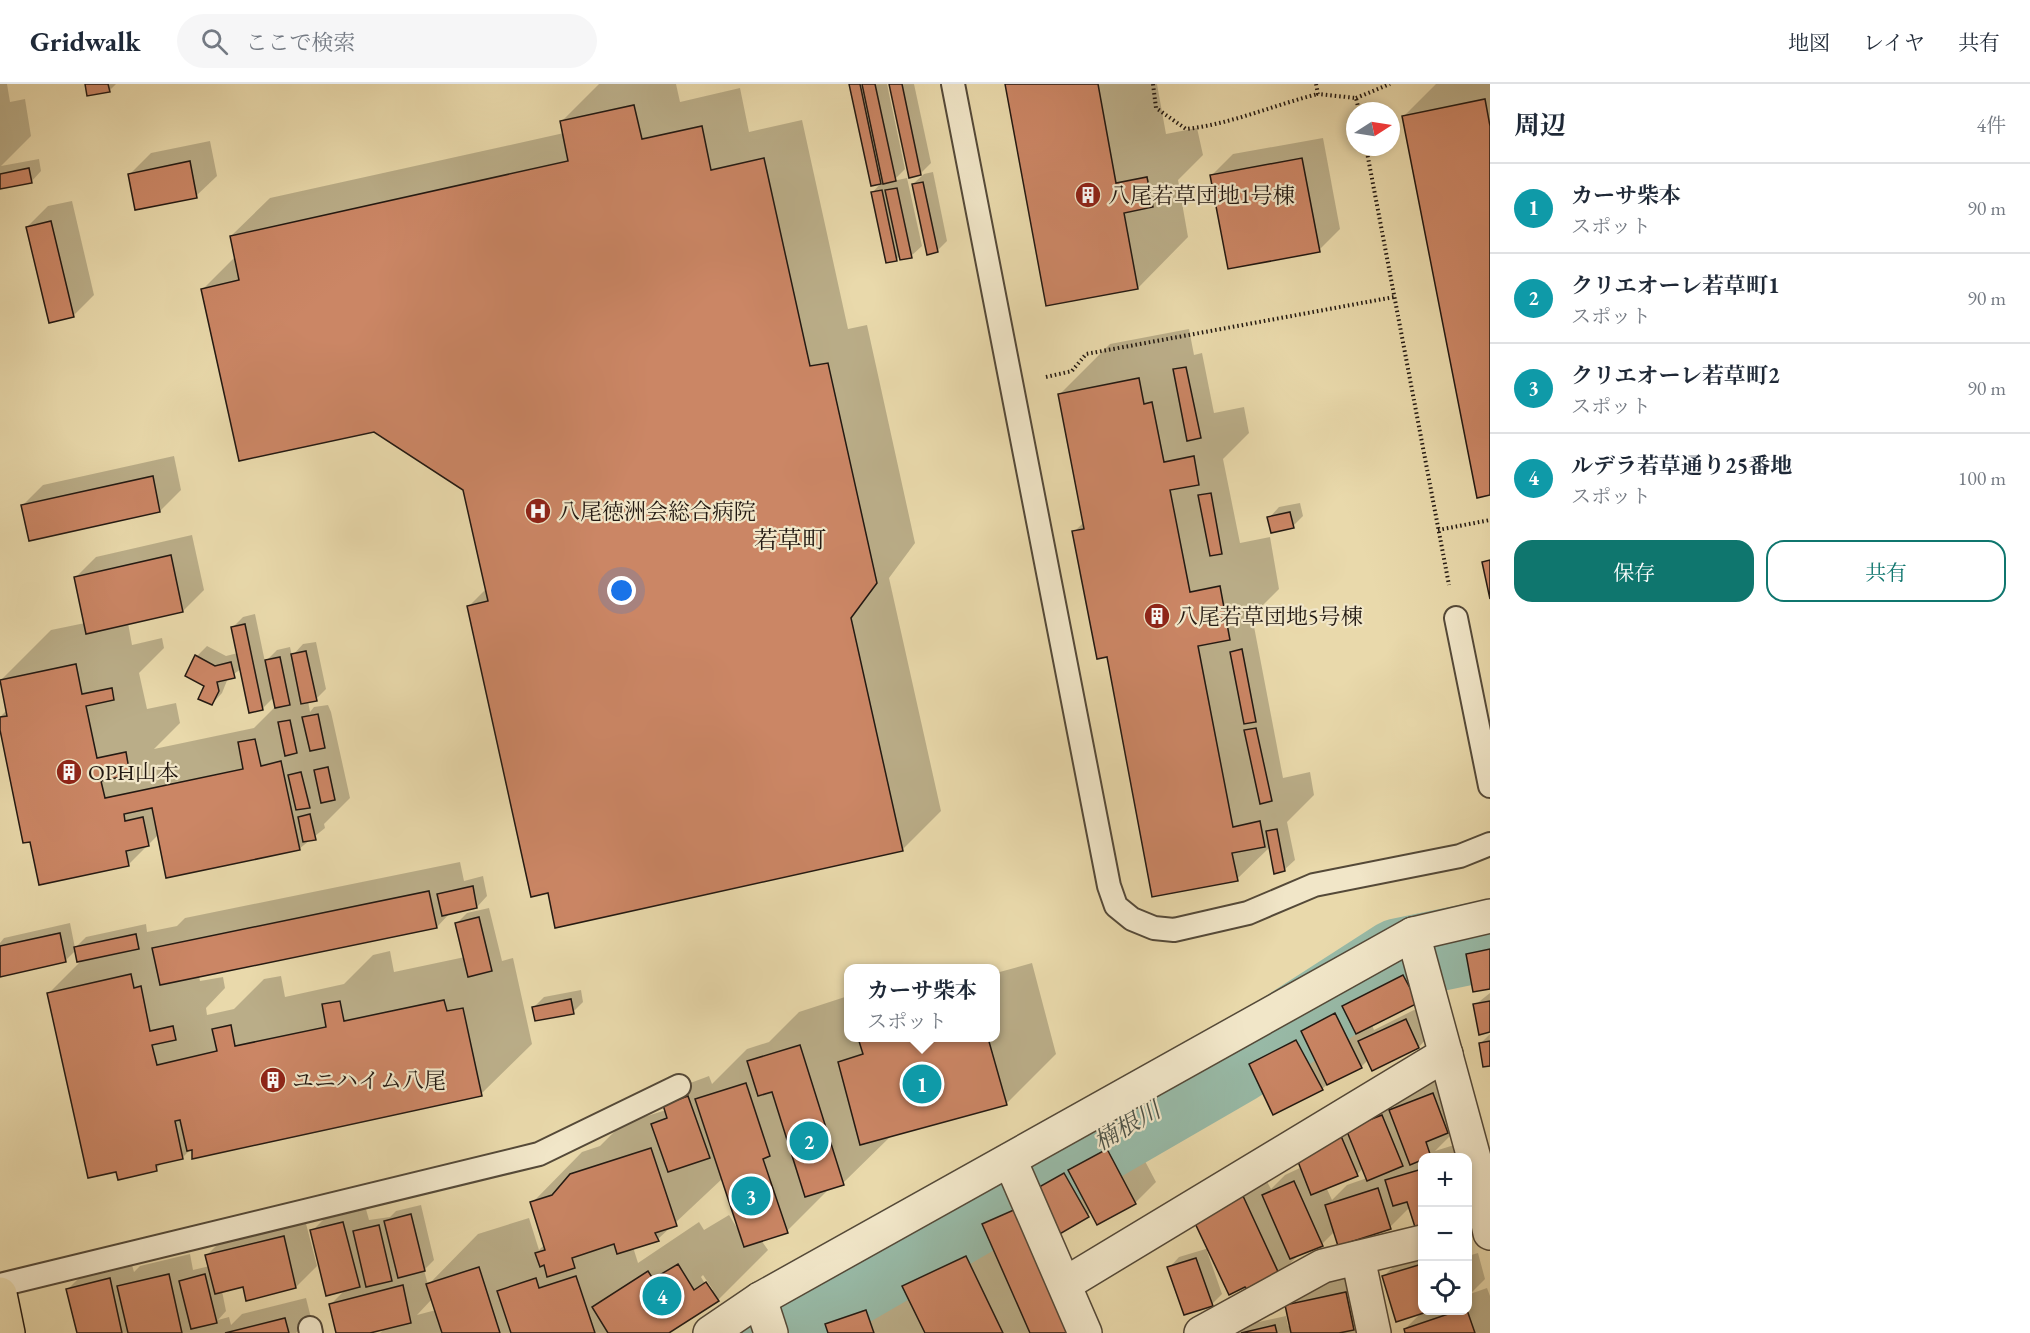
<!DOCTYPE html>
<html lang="ja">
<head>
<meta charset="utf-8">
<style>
  body { margin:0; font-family:"EB Garamond","Noto Serif JP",serif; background:#f6f6f7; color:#1f2937 }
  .controls { position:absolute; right:18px; bottom:18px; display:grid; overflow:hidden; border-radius:12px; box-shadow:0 3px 9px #0003 }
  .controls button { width:54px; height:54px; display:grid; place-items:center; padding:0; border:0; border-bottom:2px solid #e0e1e3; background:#fff; color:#1f2937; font:30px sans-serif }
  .compass { position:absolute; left:1346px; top:18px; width:54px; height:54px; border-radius:50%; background:#fff; box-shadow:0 3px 9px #0003; rotate:78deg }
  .you { position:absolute; left:622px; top:507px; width:21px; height:21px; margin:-15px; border:4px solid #fff; border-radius:50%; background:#1a73e8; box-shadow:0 0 0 9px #1a73e833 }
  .badge { display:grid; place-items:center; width:39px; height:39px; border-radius:50%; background:#0f766e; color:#fff; font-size:20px; font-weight:700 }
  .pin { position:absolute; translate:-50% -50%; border:3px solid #fff; box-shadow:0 2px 6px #0006 }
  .popup { position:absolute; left:844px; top:880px; width:156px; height:78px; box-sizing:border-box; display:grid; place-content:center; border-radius:12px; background:#fff; filter:drop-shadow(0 2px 4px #0005); font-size:20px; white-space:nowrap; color:#747a83 }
  .popup b { font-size:22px; color:#1f2937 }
  .popup::after { content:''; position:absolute; left:50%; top:100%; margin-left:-12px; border:12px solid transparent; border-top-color:#fff }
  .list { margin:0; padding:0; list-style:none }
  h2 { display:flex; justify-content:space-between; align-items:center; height:78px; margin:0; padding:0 24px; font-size:26px }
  h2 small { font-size:20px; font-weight:400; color:#747a83 }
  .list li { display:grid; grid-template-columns:39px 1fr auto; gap:18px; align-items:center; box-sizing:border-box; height:90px; padding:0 24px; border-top:2px solid #e0e1e3 }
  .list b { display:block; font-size:22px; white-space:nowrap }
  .list p { margin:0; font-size:20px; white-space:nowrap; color:#747a83 }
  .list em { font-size:20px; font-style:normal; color:#747a83 }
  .actions { display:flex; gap:12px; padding:18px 24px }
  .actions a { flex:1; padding:14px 0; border:2px solid #0f766e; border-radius:18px; text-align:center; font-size:21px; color:#0f766e }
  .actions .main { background:#0f766e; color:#fff }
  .icon { flex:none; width:33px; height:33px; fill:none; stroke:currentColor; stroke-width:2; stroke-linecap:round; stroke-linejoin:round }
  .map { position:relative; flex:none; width:1490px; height:1249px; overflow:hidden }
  header { display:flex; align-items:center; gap:36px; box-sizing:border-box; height:84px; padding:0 30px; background:#fff; border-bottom:2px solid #e0e1e3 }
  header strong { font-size:28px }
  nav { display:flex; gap:33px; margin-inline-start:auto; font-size:21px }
  .search { width:420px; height:54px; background:#f6f6f7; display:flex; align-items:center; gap:15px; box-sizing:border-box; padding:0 21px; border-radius:33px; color:#747a83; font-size:22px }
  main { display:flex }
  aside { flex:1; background:#fff }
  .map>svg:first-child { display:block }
</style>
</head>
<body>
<header>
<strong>Gridwalk</strong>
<div class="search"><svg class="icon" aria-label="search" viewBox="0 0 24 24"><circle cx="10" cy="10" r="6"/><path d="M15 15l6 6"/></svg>ここで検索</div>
<nav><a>地図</a><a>レイヤ</a><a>共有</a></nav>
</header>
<main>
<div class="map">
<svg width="1490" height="1249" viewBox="0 0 1490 1249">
  <rect width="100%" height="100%" fill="#e9d9ab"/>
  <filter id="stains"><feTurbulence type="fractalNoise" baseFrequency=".00333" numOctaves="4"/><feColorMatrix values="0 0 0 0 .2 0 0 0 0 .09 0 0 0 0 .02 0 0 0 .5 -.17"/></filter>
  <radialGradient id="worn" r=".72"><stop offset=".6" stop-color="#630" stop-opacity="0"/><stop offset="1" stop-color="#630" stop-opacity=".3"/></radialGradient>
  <g fill="#0003" fill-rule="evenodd">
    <path d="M0,0H7L10,18L25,15L31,52L1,82L39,75L41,87L31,98L0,103Z"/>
    <path d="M87,0H116L109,7Z"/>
    <path d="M599,0H676L680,18L740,4L749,48L802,36L848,245L867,241L915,459L889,494L941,727L902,766L549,807L469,522L486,505L465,405L202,206L236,172L231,152L270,114L564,49L561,38Z"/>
    <path d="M850,0H887L905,85L893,97L907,94L922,162L911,172L901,171L897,175L872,109L882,98L872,101Z"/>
    <path d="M891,0H914L931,79L920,90Z"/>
    <path d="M1006,0H1157L1166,50L1197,44L1203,71L1178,96L1188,153L1138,204Z"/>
    <path d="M1436,0H1490V410L1404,32Z"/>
    <path d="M1323,54L1340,145L1319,166L1212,91L1233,70Z"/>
    <path d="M210,57L217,92L196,112L130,90L151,69Z"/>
    <path d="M933,88L947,157L937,167L913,100L924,90Z"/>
    <path d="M72,117L94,211L73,232L27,143L48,122Z"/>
    <path d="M1189,245L1194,271L1202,269L1214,329L1244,323L1249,349L1223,375L1240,459L1270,453L1279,505L1252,532L1283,694L1310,688L1314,711L1287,738L1295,776L1284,786L1270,763L1237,795L1108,571L1074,448L1084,438L1060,310L1110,260Z"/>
    <path d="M174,372L181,406L160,427L22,422L43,401Z"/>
    <path d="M1300,419L1303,432L1293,442L1269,434L1279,423Z"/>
    <path d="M192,451L204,506L183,527L128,539L132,561L162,554L164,564L139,589L147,625L176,619L180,639L154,665L254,644L276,622L274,613L262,625L241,585L228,594L222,609L212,620L197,572L207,562L226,572L238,569L232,544L243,533L255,530L265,578L277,566L290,563L292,572L303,560L316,558L326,605L316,615L308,617L310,628L314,623L328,621L331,628L350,714L324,740L325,744L299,765L159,750L128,781L31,756L0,639V633L7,626L1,596L51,546L85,539L75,494L96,473Z"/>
    <path d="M460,778L464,797L483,792L487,812L477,823L450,829L437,843L199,892L200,897L223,893L225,904L206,924L207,931L234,925L264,895L281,892L285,913L344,900L373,871L390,867L394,888L465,873L457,839L467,829L489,824L502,877L513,874L532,960L481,1010L194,1062L183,1073L164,1077L156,1085L49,909L83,875L76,866L65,877L0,890V859L4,854L70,839L75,864L86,853L146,840L147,848L177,842L185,834Z"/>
    <path d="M1488,849H1490V904L1467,870Z"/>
    <path d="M1032,879L1056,970L1006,1020L892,1051L843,1099L831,1103L787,1147L761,1156L768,1166L718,1216L666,1249H380L386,1243L363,1249H338L331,1220L346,1205L312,1147L333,1126L364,1118L369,1136L390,1133L396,1127L421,1121L434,1176L424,1186L428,1201L478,1150L529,1134L539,1166L545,1160L532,1119L582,1068L600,1062L622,1040L666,1026L685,1001L709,992L712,1000L747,965L769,958L799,928L848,912V954H996V889ZM723,1094L739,1147L729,1131L704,1146L699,1138L638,1179L633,1163L658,1155ZM703,1191L713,1206H709L701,1193ZM432,1215L436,1226L417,1231Z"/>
    <path d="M1414,882L1417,918L1372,941L1374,946L1416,925L1429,952L1419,963L1372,985L1368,976L1361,983L1329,999L1322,1005L1251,980L1272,959L1311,939L1323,926Z"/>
    <path d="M581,906L583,918L573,928L534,923L544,913Z"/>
    <path d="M1490,909V947L1475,921Z"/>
    <path d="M1490,950V980L1480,960Z"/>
    <path d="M1454,989L1451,1051L1435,1067L1467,1057L1468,1074H1422V1139L1416,1141L1410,1123L1390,1143L1335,1147L1322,1160L1300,1170L1279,1190L1209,1166L1207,1167L1222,1210L1212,1220L1169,1184L1179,1173L1209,1164L1195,1135L1264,1092L1271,1105L1285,1091L1302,1083L1358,1035L1392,1022L1393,1024L1412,1005ZM1363,1084L1367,1094L1347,1101L1332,1116L1326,1103L1357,1091Z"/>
    <path d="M1128,1045L1156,1098L1135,1119L1092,1128L1057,1150L1101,1249H830L827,1240L877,1190L917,1177L920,1186L954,1152L988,1136L1004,1120L1036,1105L1045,1097L1075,1081L1091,1065Z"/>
    <path d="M304,1132L317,1182L296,1203L244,1201L222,1207L226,1227L218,1236L229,1233L231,1241L242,1230L306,1214L311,1234L296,1249H78L68,1205L89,1184L130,1174L134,1188L140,1182L190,1170L193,1186L210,1182L207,1171L228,1150Z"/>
    <path d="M1422,1166V1226H1468V1172L1478,1169L1485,1195L1470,1210L1487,1204L1490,1212V1249H1406L1405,1245L1422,1228L1384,1192L1405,1171Z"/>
    <path d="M1366,1188L1374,1224L1353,1244L1359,1243L1360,1249H1237L1245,1241L1286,1232L1288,1242L1291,1241L1287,1222L1308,1201Z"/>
  </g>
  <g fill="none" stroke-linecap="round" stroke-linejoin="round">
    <path stroke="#98baa7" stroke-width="81" d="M770,1249L1235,980L1398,875L1490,856"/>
  </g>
  <g fill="#cb8665" stroke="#231912" stroke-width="1.5">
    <path d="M85,0H108L110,8L87,12Z"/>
    <path d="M849,0H860L881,100L871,102Z"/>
    <path d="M862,0H875L896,97L883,100Z"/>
    <path d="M889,0H902L921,91L909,94Z"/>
    <path d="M1005,0H1098L1116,99L1147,93L1153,123L1124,129L1138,205L1046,222Z"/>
    <path d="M1485,15L1490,42V411L1477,414L1402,32Z"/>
    <path d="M634,21L642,55L702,42L711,86L764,74L810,282L828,279L877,499L851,534L903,767L555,844L548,809L531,813L467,522L488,517L463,406L374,348L239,377L201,205L239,196L230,152L568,77L560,37Z"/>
    <path d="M1302,74L1320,168L1228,185L1210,91Z"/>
    <path d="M190,77L197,114L135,126L128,90Z"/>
    <path d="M29,84L32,99L0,105V90Z"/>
    <path d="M923,98L938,168L927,171L912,100Z"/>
    <path d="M897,104L912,174L900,176L885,106Z"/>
    <path d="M882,106L897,177L886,179L871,108Z"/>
    <path d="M51,137L74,233L49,239L26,143Z"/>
    <path d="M1186,283L1201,354L1187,357L1173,285Z"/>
    <path d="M1139,294L1144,320L1152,318L1164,378L1194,372L1199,401L1170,406L1190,508L1220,502L1230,556L1198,562L1233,743L1260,737L1265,763L1232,769L1238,797L1152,813L1107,573L1097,575L1072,447L1084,445L1058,310Z"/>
    <path d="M153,392L160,428L29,457L21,421Z"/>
    <path d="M1211,409L1222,470L1210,472L1198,411Z"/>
    <path d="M1290,428L1294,444L1271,449L1267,433Z"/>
    <path d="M171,471L183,528L86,550L74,493Z"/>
    <path d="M1490,476V515L1482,478Z"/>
    <path d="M245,540L263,626L249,629L231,543Z"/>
    <path d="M1242,565L1256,638L1244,640L1230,568Z"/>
    <path d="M306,567L317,617L301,620L291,570Z"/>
    <path d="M195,571L215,582L231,578L235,594L217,598L219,607L212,621L198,615L204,602L185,592Z"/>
    <path d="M280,573L290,621L275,624L265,576Z"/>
    <path d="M76,580L82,610L112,604L114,616L86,622L97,674L126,668L130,691L101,697L105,714L243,685L238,658L255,655L261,682L281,677L300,766L166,794L152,724L124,730L125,737L143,733L149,762L126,767L129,782L39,801L30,758L23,759L0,646V633L7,632L0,596Z"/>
    <path d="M318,630L325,664L310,667L302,633Z"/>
    <path d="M290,636L297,669L285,672L278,638Z"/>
    <path d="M1256,644L1272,717L1260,720L1244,646Z"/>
    <path d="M328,683L335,716L321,719L314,686Z"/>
    <path d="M301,688L310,724L296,726L288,691Z"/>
    <path d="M310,730L316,756L303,758L298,733Z"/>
    <path d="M1277,745L1285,787L1274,790L1266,747Z"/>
    <path d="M473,802L477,824L442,832L437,810Z"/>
    <path d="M429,807L437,844L160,901L152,864Z"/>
    <path d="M479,833L492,887L468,893L455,839Z"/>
    <path d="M60,849L66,878L0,893V862Z"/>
    <path d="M136,850L139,865L77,878L74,863Z"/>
    <path d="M1490,865V905L1473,908L1466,870Z"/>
    <path d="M131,890L134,904L141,902L150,947L173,942L176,956L152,961L157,981L217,967L212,945L231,941L235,962L326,943L322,920L340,917L344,937L444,916L447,927L463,924L482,1012L192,1075V1066L187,1067L180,1036L175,1037L183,1075L156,1081L157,1087L118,1096L116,1088L88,1094L47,909Z"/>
    <path d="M1403,891L1418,919L1356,950L1342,922Z"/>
    <path d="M571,915L574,930L535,937L532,923Z"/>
    <path d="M1490,917V948L1479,951L1473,920Z"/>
    <path d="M1335,929L1362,984L1327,1001L1301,947Z"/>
    <path d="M1406,935L1419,964L1372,987L1358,957Z"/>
    <path d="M858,954H988L1007,1021L860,1061L838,978L863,970Z"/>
    <path d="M1296,956L1323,1006L1273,1031L1249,980Z"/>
    <path d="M1490,957V982L1483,983L1479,959Z"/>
    <path d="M800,961L844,1101L805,1113L772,1008L758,1012L747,977Z"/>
    <path d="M746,999L770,1072L763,1075L788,1149L744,1163L695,1015Z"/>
    <path d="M1433,1009L1448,1049L1426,1058L1431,1073L1422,1074V1076L1410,1081L1389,1026Z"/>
    <path d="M688,1012L710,1074L668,1088L651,1040L667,1034L663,1021Z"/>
    <path d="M1382,1031L1403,1082L1367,1097L1346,1045Z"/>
    <path d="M1341,1052L1358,1092L1311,1111L1295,1070Z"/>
    <path d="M651,1064L677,1142L655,1149L659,1157L617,1170L614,1160L572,1174L575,1184L547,1193L544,1181L540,1183L535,1169L545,1166L530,1118L552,1111L570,1090Z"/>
    <path d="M1107,1065L1136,1120L1097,1141L1068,1086Z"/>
    <path d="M1422,1085V1140L1415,1143L1407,1118L1393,1122L1385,1096Z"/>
    <path d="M1064,1089L1089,1133L1058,1151L1032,1107Z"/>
    <path d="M1294,1097L1323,1162L1290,1175L1262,1111Z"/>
    <path d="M1378,1104L1391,1145L1338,1162L1325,1121Z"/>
    <path d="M1243,1112L1280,1192L1248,1207L1245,1203L1229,1211L1193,1135Z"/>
    <path d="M1016,1125L1071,1249H1030L982,1140Z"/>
    <path d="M411,1130L425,1187L398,1194L384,1137Z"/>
    <path d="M343,1138L360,1203L326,1212L310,1146Z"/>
    <path d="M379,1141L392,1197L366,1203L353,1147Z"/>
    <path d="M284,1152L296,1204L246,1217L243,1203L215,1210L205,1171Z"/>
    <path d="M966,1172L1003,1249H925L902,1202Z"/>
    <path d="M1196,1174L1213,1222L1184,1231L1167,1183Z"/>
    <path d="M678,1180L694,1206L706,1198L719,1217L669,1249H608L592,1223L648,1187L653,1195Z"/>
    <path d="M1422,1180V1226H1433L1396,1238L1382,1192Z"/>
    <path d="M479,1183L500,1249H442L426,1200Z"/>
    <path d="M169,1190L182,1249H128L117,1202Z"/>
    <path d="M205,1190L217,1239L191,1245L179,1197Z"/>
    <path d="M576,1192L595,1249H511L497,1207L536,1194L539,1204Z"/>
    <path d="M110,1194L122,1249H77L66,1205Z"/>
    <path d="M403,1201L411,1239L370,1249H336L329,1220Z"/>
    <path d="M1346,1208L1354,1246L1339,1249H1291L1285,1221Z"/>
    <path d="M866,1226L874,1249H828L825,1240Z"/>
    <path d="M1460,1226H1467L1475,1249H1405L1404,1245Z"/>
    <path d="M285,1234L289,1249H225Z"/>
    <path d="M1275,1241L1277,1249H1241Z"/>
  </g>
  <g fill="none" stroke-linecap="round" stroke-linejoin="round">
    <g stroke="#544938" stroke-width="26">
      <g id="service">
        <path d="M953,0L1109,802L1116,822L1132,835L1154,844L1174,846L1248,829L1314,801L1460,772L1490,760"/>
        <path d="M1456,534L1490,702"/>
        <path d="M0,1201L539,1070L679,1002"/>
        <path d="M310,1244L311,1249"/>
      </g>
    </g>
    <g stroke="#544938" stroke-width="36">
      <g id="minor">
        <path d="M1413,850L1474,1074L1490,1149"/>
        <path d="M1010,1076L1085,1249"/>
        <path d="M1358,1174L1374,1249"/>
        <path d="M1065,1200L1446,970"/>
        <path d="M760,1215L771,1249"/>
        <path d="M710,1249L760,1215L1413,850L1490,832"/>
        <path d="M1201,1249L1323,1182L1422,1158"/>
      </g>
    </g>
    <g stroke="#231912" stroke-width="36">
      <path id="primary" d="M0,1210L8,1249"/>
    </g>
    <g stroke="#231912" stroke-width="4" stroke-dasharray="1.5 3" stroke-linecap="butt">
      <path d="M1153,0L1156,24L1186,45C1231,40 1274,21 1318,10"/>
      <path d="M1316,0L1318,10L1356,14L1359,27"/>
      <path d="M1356,14L1390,0"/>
      <path d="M1366,63L1449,501"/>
      <path d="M1046,293L1072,287L1086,270L1394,213"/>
      <path d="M1438,446L1490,436"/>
    </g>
    <use href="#service" stroke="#f1e6c8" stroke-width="22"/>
    <use href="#minor" stroke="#f1e6c8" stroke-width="33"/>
    <use href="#primary" stroke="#e9d9ab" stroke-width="33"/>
  </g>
  <defs>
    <g id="building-disc" transform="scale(1.35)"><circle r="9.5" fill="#8f2418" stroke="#f1e6c8"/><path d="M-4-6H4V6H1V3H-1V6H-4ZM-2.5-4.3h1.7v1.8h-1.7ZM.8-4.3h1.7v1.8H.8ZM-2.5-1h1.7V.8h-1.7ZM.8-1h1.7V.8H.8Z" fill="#fff"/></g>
    <g id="hospital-disc" transform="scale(1.35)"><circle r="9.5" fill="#8f2418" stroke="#f1e6c8"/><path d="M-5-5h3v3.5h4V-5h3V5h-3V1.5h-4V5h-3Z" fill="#fff"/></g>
  </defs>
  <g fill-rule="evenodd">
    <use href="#building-disc" x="1088" y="111"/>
    <use href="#hospital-disc" x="538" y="427"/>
    <use href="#building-disc" x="1157" y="532"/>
    <use href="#building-disc" x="69" y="688"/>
    <use href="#building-disc" x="273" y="996"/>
  </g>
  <g text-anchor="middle" stroke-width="4.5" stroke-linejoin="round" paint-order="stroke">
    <g font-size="22" fill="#231912" stroke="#f1e6c8" text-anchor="start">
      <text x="1108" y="119">八尾若草団地1号棟</text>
      <text x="558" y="435">八尾徳洲会総合病院</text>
      <text x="1176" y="540">八尾若草団地5号棟</text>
      <text x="88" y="696">OPH山本</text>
      <text x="292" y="1004">ユニハイム八尾</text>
    </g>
    <g font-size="24" fill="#231912" stroke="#f1e6c8">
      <text x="790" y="464">若草町</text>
    </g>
    <g font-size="24" font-style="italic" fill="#4c5146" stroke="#f1e6c8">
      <text transform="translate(1127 1042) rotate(-30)" y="8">楠根川</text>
    </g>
  </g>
  <rect width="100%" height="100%" filter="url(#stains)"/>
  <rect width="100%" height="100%" fill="url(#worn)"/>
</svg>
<div class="controls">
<button>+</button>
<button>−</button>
<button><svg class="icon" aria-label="locate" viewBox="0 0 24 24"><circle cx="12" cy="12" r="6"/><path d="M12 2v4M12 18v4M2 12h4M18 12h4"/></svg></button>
</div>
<svg class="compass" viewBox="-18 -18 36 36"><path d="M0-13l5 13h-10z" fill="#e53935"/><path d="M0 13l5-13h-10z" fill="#747a83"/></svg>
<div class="you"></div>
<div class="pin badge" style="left:922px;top:1000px;background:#0f9aa8">1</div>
<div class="popup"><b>カーサ柴本</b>スポット</div>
<div class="pin badge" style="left:809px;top:1057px;background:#0f9aa8">2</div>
<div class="pin badge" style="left:751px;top:1112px;background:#0f9aa8">3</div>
<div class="pin badge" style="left:662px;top:1212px;background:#0f9aa8">4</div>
</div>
<aside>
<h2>周辺<small>4件</small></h2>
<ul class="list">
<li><span class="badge" style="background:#0f9aa8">1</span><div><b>カーサ柴本</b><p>スポット</p></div><em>90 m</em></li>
<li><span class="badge" style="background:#0f9aa8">2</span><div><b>クリエオーレ若草町1</b><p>スポット</p></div><em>90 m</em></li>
<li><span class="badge" style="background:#0f9aa8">3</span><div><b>クリエオーレ若草町2</b><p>スポット</p></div><em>90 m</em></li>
<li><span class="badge" style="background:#0f9aa8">4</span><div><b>ルデラ若草通り25番地</b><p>スポット</p></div><em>100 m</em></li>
</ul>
<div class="actions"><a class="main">保存</a><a>共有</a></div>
</aside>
</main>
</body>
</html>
